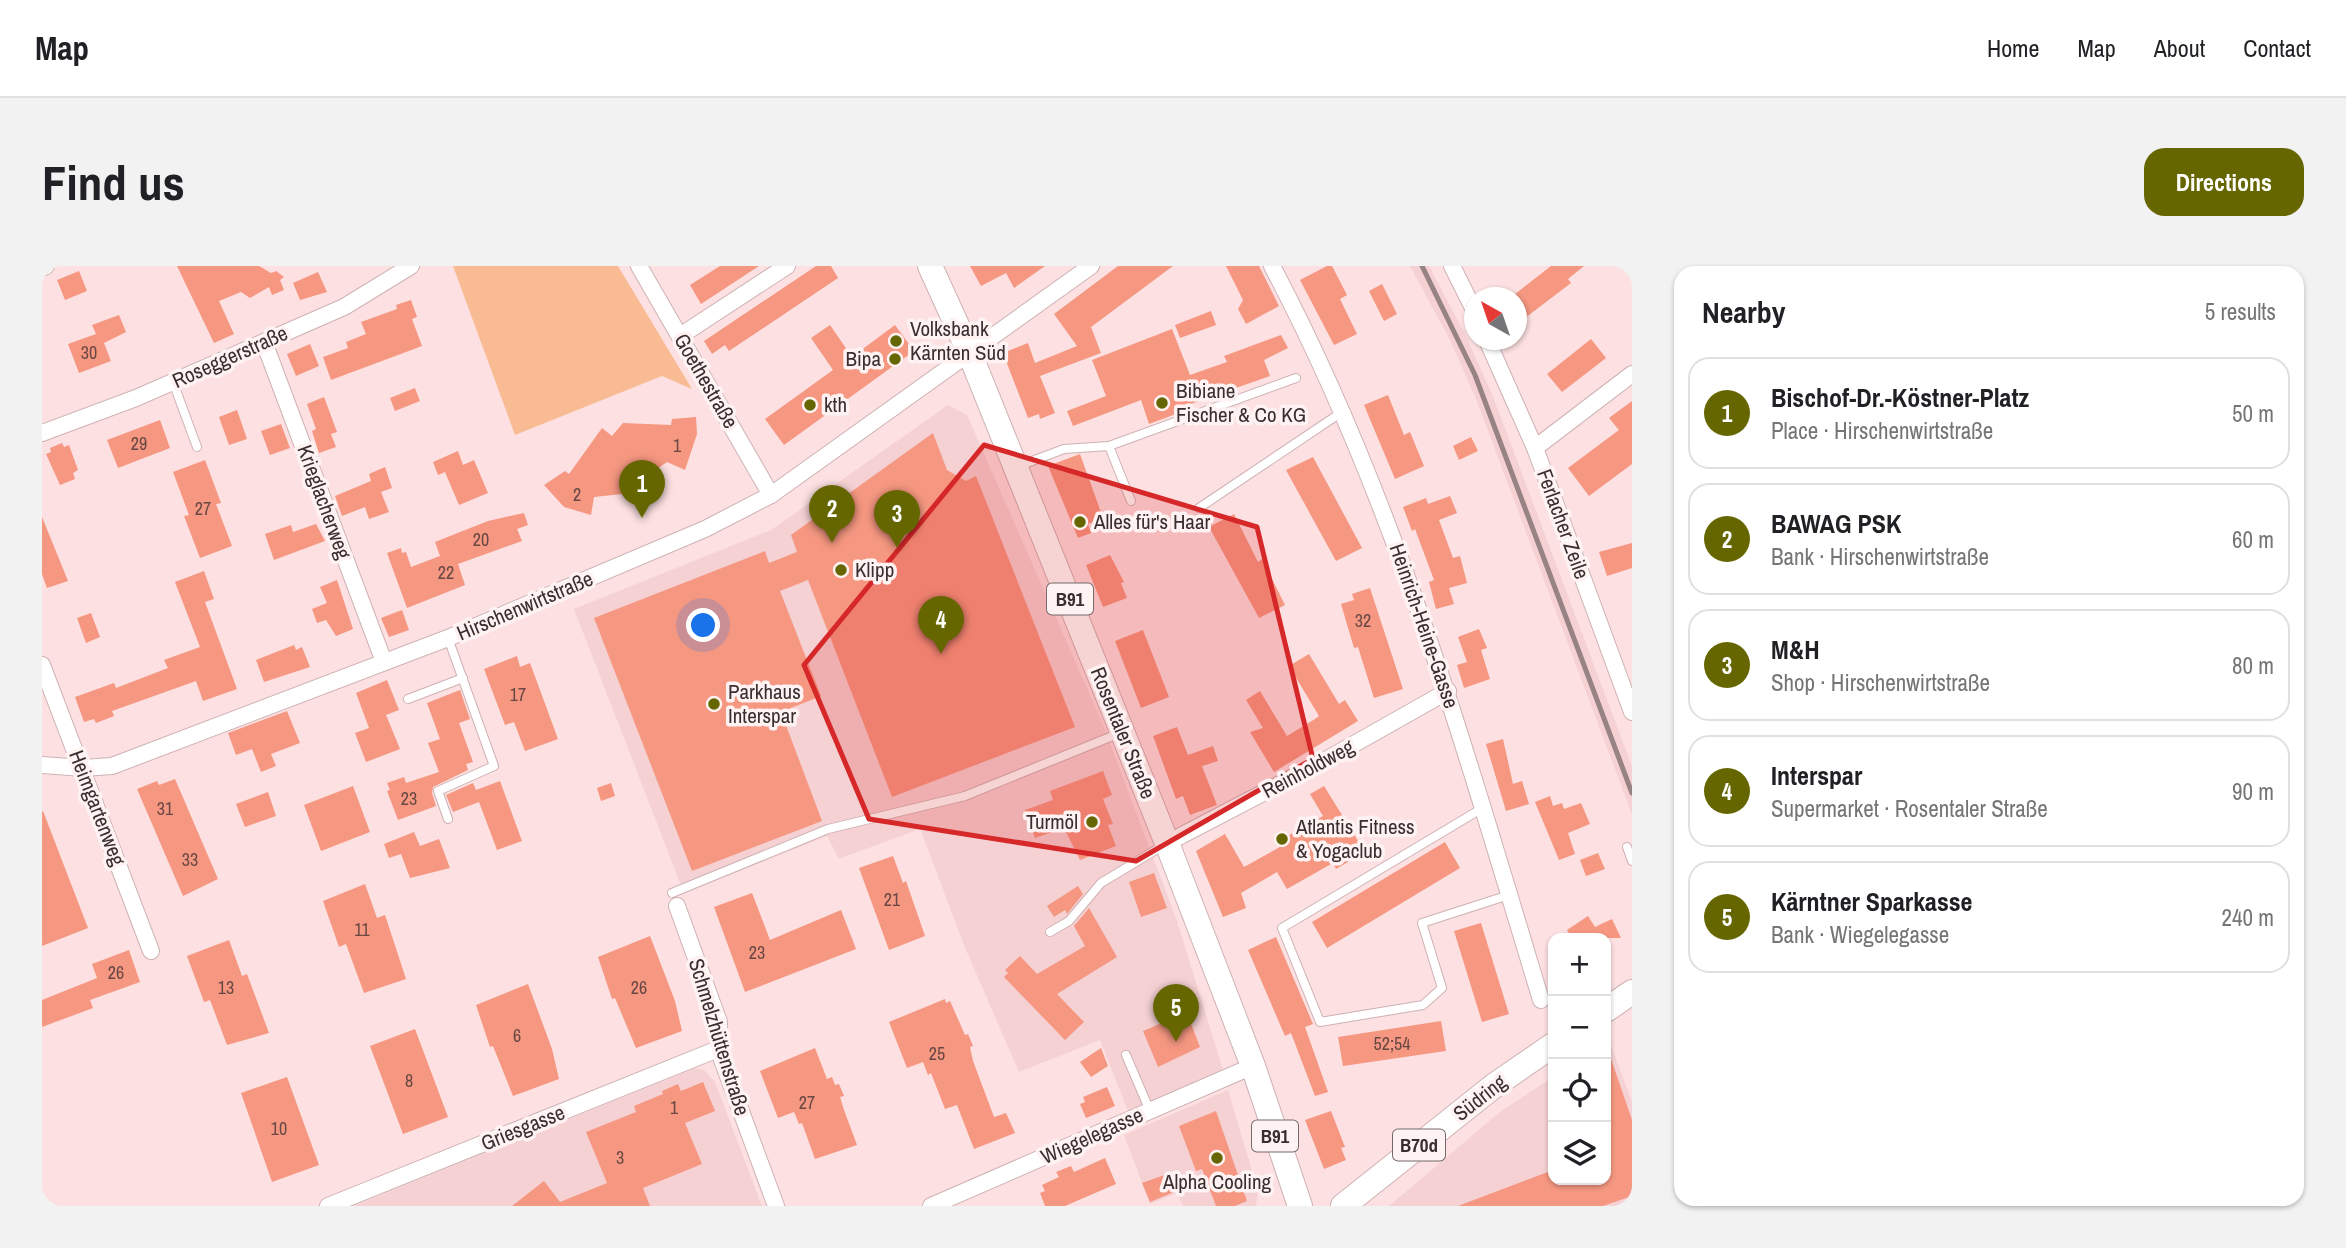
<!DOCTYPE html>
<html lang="en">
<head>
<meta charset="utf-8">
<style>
  body { margin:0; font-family:"Archivo Narrow",sans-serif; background:#f2f2f2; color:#202124 }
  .controls { position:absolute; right:21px; bottom:21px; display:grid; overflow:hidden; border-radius:14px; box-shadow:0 2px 5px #0004 }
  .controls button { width:63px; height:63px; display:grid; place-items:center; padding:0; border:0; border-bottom:2px solid #e0e0e0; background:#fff; color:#202124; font:35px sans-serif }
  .compass { position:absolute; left:1422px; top:21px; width:63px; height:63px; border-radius:50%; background:#fff; box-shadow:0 2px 5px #0004; rotate:320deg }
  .you { position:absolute; left:662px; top:360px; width:24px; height:24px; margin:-18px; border:5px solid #fff; border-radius:50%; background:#1a73e8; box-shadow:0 0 0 10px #1a73e833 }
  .badge { display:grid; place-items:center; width:46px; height:46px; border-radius:50%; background:#660; color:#fff; font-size:23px; font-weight:700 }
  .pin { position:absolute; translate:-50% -58px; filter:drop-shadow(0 2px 4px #0008) }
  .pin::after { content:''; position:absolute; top:37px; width:24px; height:21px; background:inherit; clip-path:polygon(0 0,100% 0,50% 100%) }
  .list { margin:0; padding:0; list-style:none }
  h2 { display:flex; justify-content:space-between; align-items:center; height:91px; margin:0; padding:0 28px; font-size:30px }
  h2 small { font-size:23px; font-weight:400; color:#757577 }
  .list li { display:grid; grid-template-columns:46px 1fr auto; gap:21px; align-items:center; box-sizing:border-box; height:112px; margin:0 14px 14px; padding:0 14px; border:2px solid #e0e0e0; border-radius:21px }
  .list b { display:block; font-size:26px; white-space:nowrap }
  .list p { margin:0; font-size:23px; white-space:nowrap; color:#757577 }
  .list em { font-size:23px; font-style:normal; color:#757577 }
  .icon { flex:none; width:38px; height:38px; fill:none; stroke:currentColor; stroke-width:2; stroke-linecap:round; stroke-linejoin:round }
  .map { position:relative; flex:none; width:1590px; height:940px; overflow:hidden; border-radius:21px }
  header { display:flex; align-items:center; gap:42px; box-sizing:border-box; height:98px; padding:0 35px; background:#fff; border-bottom:2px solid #e0e0e0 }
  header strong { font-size:33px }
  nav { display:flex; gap:38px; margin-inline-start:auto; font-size:24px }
  .intro { display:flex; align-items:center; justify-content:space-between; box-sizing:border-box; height:168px; padding:0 42px }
  h1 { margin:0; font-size:49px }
  .button { padding:18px 32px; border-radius:21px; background:#660; color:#fff; font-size:24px; font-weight:700 }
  main { display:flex; gap:42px; padding:0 42px }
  aside { flex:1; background:#fff; border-radius:21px; box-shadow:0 2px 5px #0004 }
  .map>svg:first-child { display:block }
</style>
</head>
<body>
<header>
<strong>Map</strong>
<nav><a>Home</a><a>Map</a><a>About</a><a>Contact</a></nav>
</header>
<div class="intro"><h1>Find us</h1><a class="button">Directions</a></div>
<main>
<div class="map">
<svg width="1590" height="940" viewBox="0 0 1590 940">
  <rect width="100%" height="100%" fill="#fde0e1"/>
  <g fill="#f6d1d3">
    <path d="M1368,0H1387L1423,68L1450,128L1590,500V548L1434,133L1408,74Z"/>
    <path d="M906,139L925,149L1062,461L1135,655L1181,804L1086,845L1058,774L977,806L924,684L878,563L797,593L785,570L642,627L532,343L729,264Z"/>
    <path d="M1567,774L1590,836V940H1347L1458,846L1511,811V914H1564V776Z"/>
    <path d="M653,802L662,804L673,816L720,940H312Z"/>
    <path d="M1186,824L1216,925L1214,940H1141L1135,927L1108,938L1082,869Z"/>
  </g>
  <path fill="#f9bb94" d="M411,0H576L650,123L620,110L473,169Z"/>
  <g fill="#f59781">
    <path d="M135,0H217L229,7L234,5L242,11L238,14L242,24L230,29L227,21L208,32L199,26L177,35L192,68L172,77Z"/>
    <path d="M678,0H717L659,38L648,19Z"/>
    <path d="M774,0H789L796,12L687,85L683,79L670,88L662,75Z"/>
    <path d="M928,0H1003L972,22L964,7L939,20Z"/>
    <path d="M1076,0H1131L1049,61L1059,87L998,110L1013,147L998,153L997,148L986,152L961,87L986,77L993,97L1035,80L1012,48Z"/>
    <path d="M1184,0H1217L1237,40L1204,58L1196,43L1201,34Z"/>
    <path d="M1285,0H1290L1305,29L1298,33L1315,68L1292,79L1258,14Z"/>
    <path d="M1509,0H1542L1526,13L1529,17L1483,52L1474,40V32H1468Z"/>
    <path d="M37,5L45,25L23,34L15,14Z"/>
    <path d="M276,6L285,26L258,34L251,17Z"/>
    <path d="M1340,18L1355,48L1342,55L1327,25Z"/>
    <path d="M369,34L375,51L370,53L380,80L289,114L281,91L306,82L304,76L324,68L319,56L355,43L354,39Z"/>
    <path d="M1169,45L1174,59L1138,72L1133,59Z"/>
    <path d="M77,49L84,66L62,77L69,95L37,107L26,78L54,68L50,59Z"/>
    <path d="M788,59L810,91L853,59L872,85L742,179L723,153L791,104L769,72Z"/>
    <path d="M1130,63L1148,109L1185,96L1182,90L1239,69L1246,82L1222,94L1228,110L1140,141L1142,145L1107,158L1099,134L1031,160L1025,145L1064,130L1050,94Z"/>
    <path d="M1549,73L1564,92L1520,126L1505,108Z"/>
    <path d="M268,78L277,100L254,110L245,88Z"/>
    <path d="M373,122L378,135L353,145L348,132Z"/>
    <path d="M1346,129L1362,169L1368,166L1382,200L1353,213L1322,139Z"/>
    <path d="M282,131L295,166L289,168L294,181L277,187L270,165L274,163L265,138Z"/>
    <path d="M1590,135V198L1547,230L1526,202L1577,164L1567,152Z"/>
    <path d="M195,144L205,173L187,179L177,151Z"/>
    <path d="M654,151L655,168L643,204L625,196L580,228L552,231L549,249L522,241L502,219L523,205L527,208L560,162L570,170L581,157L629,159L630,153Z"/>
    <path d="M118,154L128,182L76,202L65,174Z"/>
    <path d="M239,158L248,182L228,189L219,165Z"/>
    <path d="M891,167L905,204L924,215L934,210L1033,461L850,531L766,314L738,325L779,430L739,446L780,555L650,605L552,352L723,285L727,297L755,286L749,269Z"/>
    <path d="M1429,171L1436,185L1417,194L1411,180Z"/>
    <path d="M20,177L22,181L27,179L36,204L31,207L33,213L18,219L4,188L9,186L8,182Z"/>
    <path d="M416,185L421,199L432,194L446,227L417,239L403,206L396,209L391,196Z"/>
    <path d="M1038,188L1061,252L1046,258L1049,267L1036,272L1006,200Z"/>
    <path d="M1271,191L1320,282L1294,295L1244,204Z"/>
    <path d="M163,194L179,237L174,238L190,280L158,292L142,250L147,249L131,206Z"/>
    <path d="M343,201L350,222L339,226L347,246L327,253L323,241L300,250L293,230L329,215L327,208Z"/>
    <path d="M1408,230L1415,247L1397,254L1411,292L1418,290L1425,317L1407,322L1412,338L1394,343L1387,316L1392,314L1373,263L1370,265L1361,241L1384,232L1386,238Z"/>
    <path d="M482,247L486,259L475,263L480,275L416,298L423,319L365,342L345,287L359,282L360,287L364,286L369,301L398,290L393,276L446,255Z"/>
    <path d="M1192,248L1216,296L1220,293L1243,339L1217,352L1167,261Z"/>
    <path d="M0,251L26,315L5,322L0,308Z"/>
    <path d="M274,258L283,275L232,294L223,268L249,259L251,266Z"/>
    <path d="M1590,277V302L1565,310L1557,286Z"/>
    <path d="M1068,289L1082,316L1079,317L1085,332L1061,341L1044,299Z"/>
    <path d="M162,305L172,333L163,336L195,423L161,435L154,415L70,445L72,450L54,457L52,453L42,456L33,431L72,417L74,422L126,402L122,394L158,381L133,316Z"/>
    <path d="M295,314L311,363L294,370L284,354L275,357L270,343L285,337L278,321Z"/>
    <path d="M1328,322L1361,423L1332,432L1316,381L1312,382L1299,338L1312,334L1310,328Z"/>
    <path d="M360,344L367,364L347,371L339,352Z"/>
    <path d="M49,347L58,371L44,377L35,352Z"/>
    <path d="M1437,363L1445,382L1439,384L1448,413L1422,422L1415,399L1425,396L1416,371Z"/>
    <path d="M1101,364L1127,431L1099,442L1073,375Z"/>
    <path d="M252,379L254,384L260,381L268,401L222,416L214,394Z"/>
    <path d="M1267,388L1297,438L1303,434L1316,455L1232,506L1208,466L1221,462L1204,434L1218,425L1245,470L1273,453L1277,450L1247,400Z"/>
    <path d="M475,390L478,401L488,397L516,473L483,485L472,456L463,459L442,403Z"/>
    <path d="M345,414L357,444L344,449L358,483L324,496L313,467L327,462L314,427Z"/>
    <path d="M418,424L428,453L417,457L431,496L424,498L426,504L391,521L390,527L394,540L356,554L345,525L348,524L345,517L362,511L364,517L397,506L386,477L398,473L385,437Z"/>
    <path d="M245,445L258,477L229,488L234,500L219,506L210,483L194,489L186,467Z"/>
    <path d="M1135,461L1146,489L1171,480L1176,495L1160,500L1175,539L1148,549L1141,530L1134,533L1111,470Z"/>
    <path d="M1461,473L1471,518L1480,515L1487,538L1464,545L1444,478Z"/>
    <path d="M1061,505L1070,529L1061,533L1071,558L1066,559L1074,580L1038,594L1022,562L993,572L983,544L1011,534L1008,525Z"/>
    <path d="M133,513L176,613L141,630L95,523L115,515L117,519Z"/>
    <path d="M458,515L480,575L455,584L437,536L411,546L404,529L431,517L434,524Z"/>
    <path d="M569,517L573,530L559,535L555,522Z"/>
    <path d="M311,520L328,566L279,585L262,539Z"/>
    <path d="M1282,520L1323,586L1294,603L1291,597L1245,623L1235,606L1199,627L1204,642L1181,651L1154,585L1183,568L1202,601L1238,581L1235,576L1281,550L1268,528Z"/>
    <path d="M226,526L234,550L203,561L194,538Z"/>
    <path d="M1508,530L1511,540L1520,537L1522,543L1539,537L1548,558L1526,567L1533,588L1517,594L1493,536Z"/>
    <path d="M1,545L46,662L0,680V546Z"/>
    <path d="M372,566L378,580L397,573L408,602L368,612L359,588L347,592L342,578Z"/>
    <path d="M1403,576L1418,602L1285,682L1270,656Z"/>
    <path d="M1556,587L1563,603L1544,610L1538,594Z"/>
    <path d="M851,590L861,617L864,615L883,670L847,684L817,602Z"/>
    <path d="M1112,607L1125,642L1099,651L1087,616Z"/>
    <path d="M323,618L335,652L343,649L364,713L322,727L304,678L297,681L281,635Z"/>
    <path d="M1036,620L1041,628L1025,648L1023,644L1012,651L1005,640Z"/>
    <path d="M710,627L728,674L799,644L814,683L703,726L672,641Z"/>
    <path d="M1047,642L1075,691L1015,728L1042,756L1023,774L962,711L966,707L963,704L978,690L995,708L1043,680L1032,660Z"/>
    <path d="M1546,650L1553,661L1570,653L1579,672H1529L1525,664Z"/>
    <path d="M1439,657L1467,748L1440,756L1412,665Z"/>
    <path d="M608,670L633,735L640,765L594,782L573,732L570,733L556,691Z"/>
    <path d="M1234,671L1271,758L1263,761L1286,826L1273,830L1249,767L1243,770L1206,684Z"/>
    <path d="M187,674L200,710L205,708L227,767L185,779L168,734L162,736L145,690Z"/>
    <path d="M87,684L98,716L48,734L51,742L0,761V734L55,712L50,698Z"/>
    <path d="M486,718L510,783L517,813L471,830L451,780L448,781L434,739Z"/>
    <path d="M903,733L904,737L908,735L923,769L926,768L931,780L928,781L931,795L952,851L964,847L973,867L932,883L915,839L903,843L889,807L886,809L881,796L865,802L847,756Z"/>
    <path d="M1127,754L1131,763L1148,755L1158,781L1116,801L1101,765Z"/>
    <path d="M1399,755L1404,785L1301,800L1296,771Z"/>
    <path d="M373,763L406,851L361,868L328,780Z"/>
    <path d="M773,782L785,813L790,811L793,819L797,818L802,830L798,831L802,844L815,879L773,893L760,857L757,858L752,846L736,852L718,805Z"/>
    <path d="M1059,782L1066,800L1049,811L1038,796Z"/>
    <path d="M1566,784L1590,854V930L1561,940H1416L1511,904V914H1564Z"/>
    <path d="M245,811L277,899L230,916L199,827Z"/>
    <path d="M661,816L673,845L643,857L660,898L601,922L608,940H470L502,915L518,936L565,917L544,866L594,846L592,840L621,828L620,825L636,818L639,825Z"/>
    <path d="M1065,821L1073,840L1044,852L1038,838L1043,836L1041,831Z"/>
    <path d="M1174,845L1205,935L1193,940H1174L1160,903L1154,905L1137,860Z"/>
    <path d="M1289,845L1303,881L1299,882L1304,894L1282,903L1263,854Z"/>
    <path d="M1063,892L1074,918L1023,940H1003L998,927L1003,925L1000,919L1017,911L1014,906L1029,900L1032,906Z"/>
    <path d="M1125,908L1132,926L1108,936L1100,917Z"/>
  </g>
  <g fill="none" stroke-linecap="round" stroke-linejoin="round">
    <g stroke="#ceb2b3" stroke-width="10">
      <g id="service">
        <path d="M131,116L155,181"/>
        <path d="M1067,180L1089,235"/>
        <path d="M977,200L1022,183L1067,180L1254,112"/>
        <path d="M1157,242L1300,146"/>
        <path d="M406,372L452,500L396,525L406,553"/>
        <path d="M366,433L421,412"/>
        <path d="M1439,543L1240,662L1278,756L1381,739L1400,722L1380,657L1467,629"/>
        <path d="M1585,581L1590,595"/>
        <path d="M630,627L786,563L923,530L1078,467"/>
        <path d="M1008,666L1027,655L1059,617L1122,579"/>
        <path d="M1084,789L1108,845"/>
      </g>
    </g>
    <g stroke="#ceb2b3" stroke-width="18">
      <g id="minor">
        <path d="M597,0L729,229"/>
        <path d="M1230,0C1353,232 1423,484 1499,734"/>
        <path d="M1410,0L1433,46"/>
        <path d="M0,2L4,0"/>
        <path d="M638,70L745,0"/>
        <path d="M1445,74L1493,182L1590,446"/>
        <path d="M222,76L342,396"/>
        <path d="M0,167L94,132L302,41L369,0"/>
        <path d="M1493,182L1590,108"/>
        <path d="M0,399L109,685"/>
        <path d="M0,499L41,502L70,500L406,372L663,263L729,229L1049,0"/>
        <path d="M1125,577L1282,495L1406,425"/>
        <path d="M635,640L677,756L676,783L734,940"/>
        <path d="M286,940L676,783"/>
        <path d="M889,940L1211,800"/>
      </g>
    </g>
    <g stroke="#ceb2b3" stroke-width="26">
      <g id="primary">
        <path d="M888,0L928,88L1125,577L1211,800L1258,940"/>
        <path d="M1564,744L1590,726"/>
        <path d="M1301,940L1453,819L1511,779"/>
      </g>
    </g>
    <use href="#service" stroke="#fff" stroke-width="8"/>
    <use href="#minor" stroke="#fff" stroke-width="16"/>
    <use href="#primary" stroke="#fff" stroke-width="24"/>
    <path stroke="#978384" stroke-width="5" d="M1380,0L1433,109L1590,527"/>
  </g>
  <path fill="#d62828" fill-opacity="0.2" stroke="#d62828" stroke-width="5" stroke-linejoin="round" d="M942,179L1215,261L1271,493L1094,595L827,553L762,399Z"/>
  <g fill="#660" stroke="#fef2f2" stroke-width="2.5">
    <circle cx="854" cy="75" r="7"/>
    <circle cx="853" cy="93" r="7"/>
    <circle cx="1120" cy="137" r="7"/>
    <circle cx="768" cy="139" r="7"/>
    <circle cx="1038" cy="256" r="7"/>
    <circle cx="799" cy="304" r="7"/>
    <circle cx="672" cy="438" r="7"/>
    <circle cx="1050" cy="556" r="7"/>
    <circle cx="1240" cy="573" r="7"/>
    <circle cx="1175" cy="892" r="7"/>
  </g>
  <g text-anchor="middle" stroke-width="7" stroke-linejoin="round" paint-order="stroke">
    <g font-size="18" fill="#694844">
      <text x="47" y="93">30</text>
      <text x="97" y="184">29</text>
      <text x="635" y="186">1</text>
      <text x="535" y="235">2</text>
      <text x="161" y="249">27</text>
      <text x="439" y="280">20</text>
      <text x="404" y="313">22</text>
      <text x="1321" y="361">32</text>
      <text x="476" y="435">17</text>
      <text x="367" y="539">23</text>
      <text x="123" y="549">31</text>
      <text x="148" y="600">33</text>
      <text x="850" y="640">21</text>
      <text x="320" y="670">11</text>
      <text x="715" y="693">23</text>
      <text x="74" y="713">26</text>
      <text x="184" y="728">13</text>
      <text x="597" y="728">26</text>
      <text x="475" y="776">6</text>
      <text x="1350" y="784">52;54</text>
      <text x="895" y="794">25</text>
      <text x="367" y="821">8</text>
      <text x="765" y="843">27</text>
      <text x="632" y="848">1</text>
      <text x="237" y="869">10</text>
      <text x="578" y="898">3</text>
    </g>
    <g fill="#fef2f2" stroke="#75696a" stroke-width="2">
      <rect x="1005" y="317.5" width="46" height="31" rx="5"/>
      <rect x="1210" y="854.5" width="46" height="31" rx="5"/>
      <rect x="1351" y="863.5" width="52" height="31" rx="5"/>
    </g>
    <g font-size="19" font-weight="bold" fill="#3a2e2f">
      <text x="1028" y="340">B91</text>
      <text x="1233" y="877">B91</text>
      <text x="1377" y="886">B70d</text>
    </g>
    <g font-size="21" fill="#3a2e2f" stroke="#fef2f2" text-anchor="start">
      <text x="868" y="70">Volksbank<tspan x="868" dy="24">Kärnten Süd</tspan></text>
      <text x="839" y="100" text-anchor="end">Bipa</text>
      <text x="1134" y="132">Bibiane<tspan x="1134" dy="24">Fischer &amp; Co KG</tspan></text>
      <text x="782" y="146">kth</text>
      <text x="1052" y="263">Alles für's Haar</text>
      <text x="813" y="311">Klipp</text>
      <text x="686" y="433">Parkhaus<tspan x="686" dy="24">Interspar</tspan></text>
      <text x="1036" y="563" text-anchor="end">Turmöl</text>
      <text x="1254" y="568">Atlantis Fitness<tspan x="1254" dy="24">&amp; Yogaclub</tspan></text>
      <text x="1175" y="923" text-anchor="middle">Alpha Cooling</text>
    </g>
    <g font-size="21" fill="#3a2e2f" stroke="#fef2f2">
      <text transform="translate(188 91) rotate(-24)" y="7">Roseggerstraße</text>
      <text transform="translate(664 115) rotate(60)" y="7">Goethestraße</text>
      <text transform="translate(282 236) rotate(70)" y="7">Krieglacherweg</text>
      <text transform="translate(1521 258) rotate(70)" y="7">Ferlacher Zeile</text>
      <text transform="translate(483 340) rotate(-23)" y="7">Hirschenwirtstraße</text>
      <text transform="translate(1382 360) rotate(71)" y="7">Heinrich-Heine-Gasse</text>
      <text transform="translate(1081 467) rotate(68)" y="7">Rosentaler Straße</text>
      <text transform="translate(1266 503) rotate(-28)" y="7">Reinholdweg</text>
      <text transform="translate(55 542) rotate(69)" y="7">Heimgartenweg</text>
      <text transform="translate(677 771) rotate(73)" y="7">Schmelzhüttenstraße</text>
      <text transform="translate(1438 832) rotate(-38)" y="7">Südring</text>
      <text transform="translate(481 862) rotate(-22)" y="7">Griesgasse</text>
      <text transform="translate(1050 870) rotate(-24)" y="7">Wiegelegasse</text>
    </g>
  </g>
</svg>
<div class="controls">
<button>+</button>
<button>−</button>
<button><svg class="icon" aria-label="locate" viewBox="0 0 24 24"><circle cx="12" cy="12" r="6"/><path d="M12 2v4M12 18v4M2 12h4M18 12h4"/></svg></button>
<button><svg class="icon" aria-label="layers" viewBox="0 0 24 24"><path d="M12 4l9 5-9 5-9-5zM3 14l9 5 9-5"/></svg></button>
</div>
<svg class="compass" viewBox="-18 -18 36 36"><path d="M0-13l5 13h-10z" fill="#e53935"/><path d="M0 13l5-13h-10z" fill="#757577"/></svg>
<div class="you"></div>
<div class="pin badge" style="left:600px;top:252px">1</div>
<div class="pin badge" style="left:790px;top:277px">2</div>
<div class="pin badge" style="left:855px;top:282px">3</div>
<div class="pin badge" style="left:899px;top:388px">4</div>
<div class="pin badge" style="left:1134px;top:776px">5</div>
</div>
<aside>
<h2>Nearby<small>5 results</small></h2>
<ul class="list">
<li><span class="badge">1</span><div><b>Bischof-Dr.-Köstner-Platz</b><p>Place · Hirschenwirtstraße</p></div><em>50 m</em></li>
<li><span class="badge">2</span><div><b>BAWAG PSK</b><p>Bank · Hirschenwirtstraße</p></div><em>60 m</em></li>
<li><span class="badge">3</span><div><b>M&amp;H</b><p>Shop · Hirschenwirtstraße</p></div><em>80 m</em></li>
<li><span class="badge">4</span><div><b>Interspar</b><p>Supermarket · Rosentaler Straße</p></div><em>90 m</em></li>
<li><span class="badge">5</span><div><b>Kärntner Sparkasse</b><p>Bank · Wiegelegasse</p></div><em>240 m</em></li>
</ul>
</aside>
</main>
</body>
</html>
